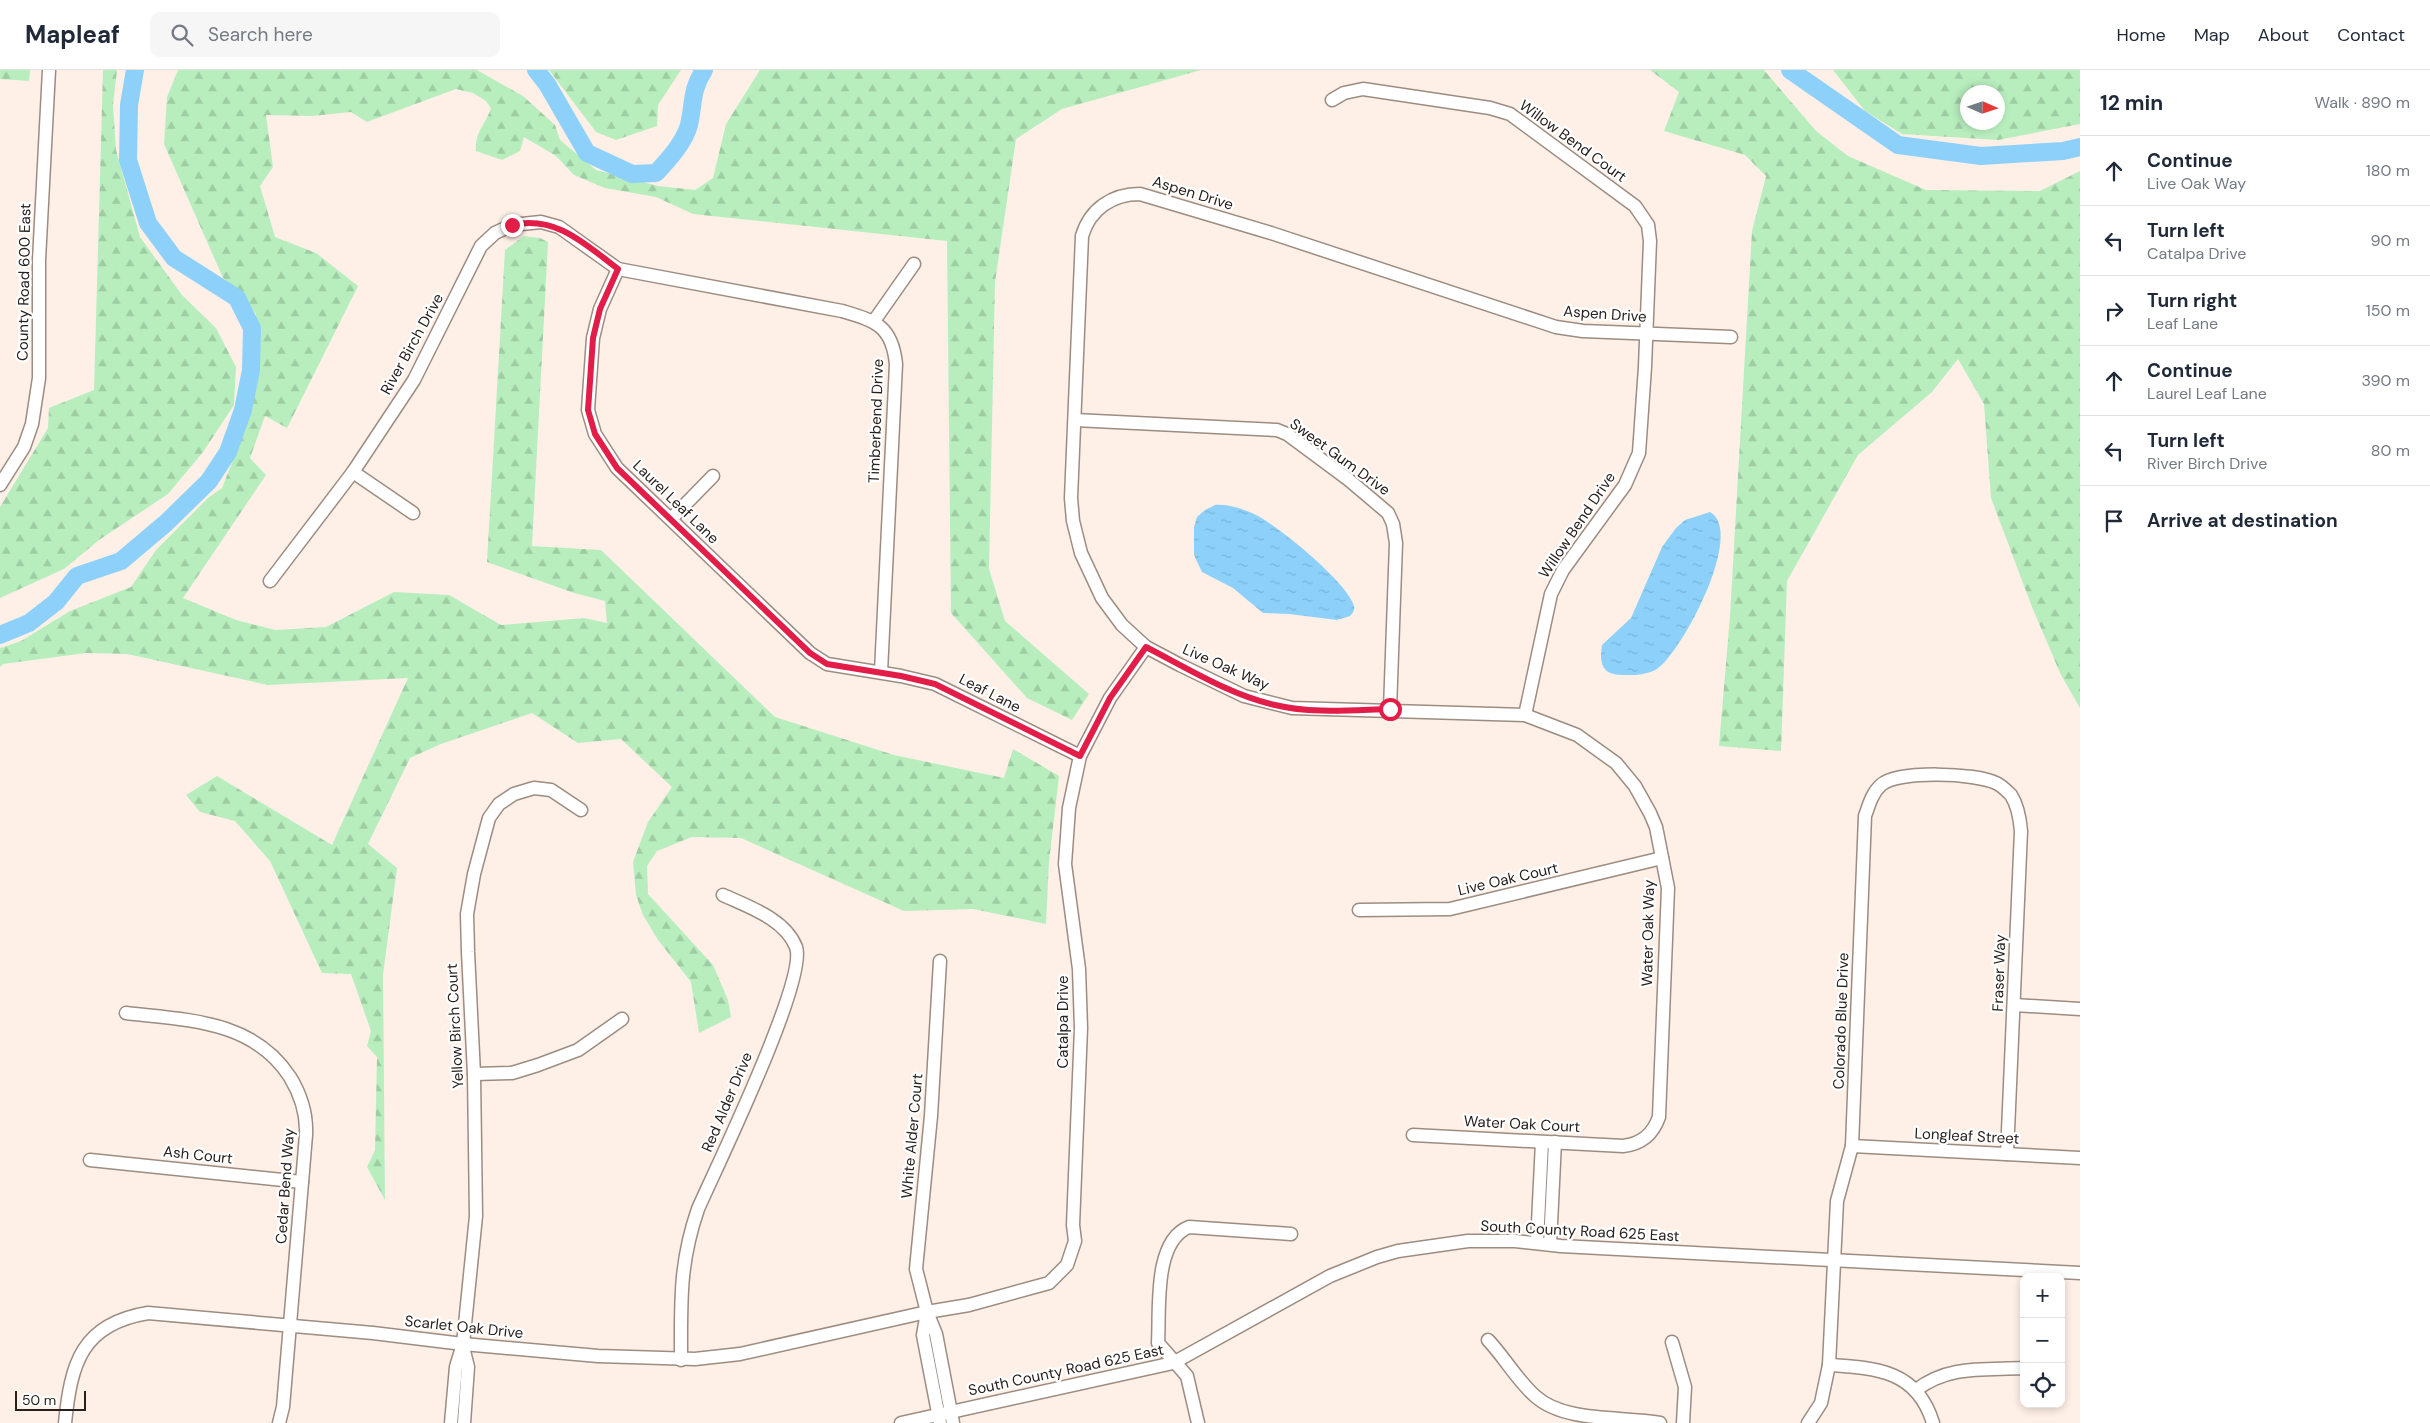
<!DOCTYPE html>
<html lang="en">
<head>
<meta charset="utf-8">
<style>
  body { margin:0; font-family:"DM Sans",sans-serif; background:#f6f6f7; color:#1f2937 }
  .controls { position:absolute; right:15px; bottom:15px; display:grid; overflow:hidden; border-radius:10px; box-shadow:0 2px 8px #0003 }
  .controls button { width:45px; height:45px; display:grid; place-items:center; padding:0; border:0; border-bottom:1px solid #e0e1e3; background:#fff; color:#1f2937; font:25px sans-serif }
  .compass { position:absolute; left:1960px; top:15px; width:45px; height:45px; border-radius:50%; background:#fff; box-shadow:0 2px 8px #0003; rotate:93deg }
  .scale { position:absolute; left:15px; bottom:12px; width:71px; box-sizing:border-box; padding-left:5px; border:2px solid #27201c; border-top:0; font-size:14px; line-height:18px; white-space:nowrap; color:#27201c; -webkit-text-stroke:4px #fff; paint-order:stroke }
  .stop { position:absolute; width:15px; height:15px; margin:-11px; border:4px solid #e11d48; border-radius:50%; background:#fff }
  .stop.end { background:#e11d48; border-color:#fff; box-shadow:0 1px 5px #0008 }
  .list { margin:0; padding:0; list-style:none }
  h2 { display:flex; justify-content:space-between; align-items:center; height:65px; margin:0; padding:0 20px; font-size:21px }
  h2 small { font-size:16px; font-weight:400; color:#747a83 }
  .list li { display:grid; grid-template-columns:32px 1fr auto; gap:15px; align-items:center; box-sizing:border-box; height:70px; padding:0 20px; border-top:1px solid #e0e1e3 }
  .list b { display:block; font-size:19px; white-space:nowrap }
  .list p { margin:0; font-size:16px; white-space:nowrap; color:#747a83 }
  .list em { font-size:16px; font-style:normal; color:#747a83 }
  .icon { flex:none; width:28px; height:28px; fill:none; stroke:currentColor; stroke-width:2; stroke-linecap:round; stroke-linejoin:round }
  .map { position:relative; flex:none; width:2080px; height:1353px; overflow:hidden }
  header { display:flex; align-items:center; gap:30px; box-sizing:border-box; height:70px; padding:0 25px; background:#fff; border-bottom:1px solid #e0e1e3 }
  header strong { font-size:24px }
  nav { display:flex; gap:28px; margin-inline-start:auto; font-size:18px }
  .search { width:350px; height:45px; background:#f6f6f7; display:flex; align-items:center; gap:12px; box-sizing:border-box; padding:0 18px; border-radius:10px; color:#747a83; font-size:19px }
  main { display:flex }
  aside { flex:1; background:#fff }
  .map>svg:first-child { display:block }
</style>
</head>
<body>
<header>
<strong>Mapleaf</strong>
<div class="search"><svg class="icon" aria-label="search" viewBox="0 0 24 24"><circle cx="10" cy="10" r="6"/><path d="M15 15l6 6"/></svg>Search here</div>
<nav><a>Home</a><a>Map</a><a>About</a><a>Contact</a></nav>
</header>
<main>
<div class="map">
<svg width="2080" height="1353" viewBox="0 0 2080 1353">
  <defs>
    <pattern id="forest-firs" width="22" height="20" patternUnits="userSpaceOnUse" patternTransform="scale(1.25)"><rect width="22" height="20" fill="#b8eebe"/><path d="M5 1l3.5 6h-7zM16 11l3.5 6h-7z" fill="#9ecca3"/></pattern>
    <pattern id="water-ripples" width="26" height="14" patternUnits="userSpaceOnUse" patternTransform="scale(1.25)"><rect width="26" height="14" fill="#8dd1fb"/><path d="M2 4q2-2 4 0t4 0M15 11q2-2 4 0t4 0" fill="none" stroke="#7ab3d7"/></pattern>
  </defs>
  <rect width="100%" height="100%" fill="#fef0e6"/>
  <g fill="url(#forest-firs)" fill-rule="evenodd">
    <path d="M0,0H30L29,11L0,9Z"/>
    <path d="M103,0H117L113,35L116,80L140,167L182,225L216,258L236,297L234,335L203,382L168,424L99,470L64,499L0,528V437L48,358L49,338L94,320Z"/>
    <path d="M178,0H477L523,26L555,55L560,70L596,100L658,116L695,120L713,108L726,54L760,0H1201L1062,39L1016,69L995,212L989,499L1005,551L1089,624L1072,650L1027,628L951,543L947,171L693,144L656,127L605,118L574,105L556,86L524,67L520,81L502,90L476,81C474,63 486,54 491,38L486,31L473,23L456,19L367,52L351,42L312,46L266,45L273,97L260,116L275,167L316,183L358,216L287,358L265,346L250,388L266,405L183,528L236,550L275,560L326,557L394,522L449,525L501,555L584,548L607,553L605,531L574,523L487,492L505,180L524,166L540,168L548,172L532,476L601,480L775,647L894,685L1004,708L1013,679L1059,706L1049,792L1046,854L973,839L904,841L741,768L692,767L657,781L647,796L648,824L713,895L728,930L731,947L699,963L691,912L658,870L643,845L636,825L633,792L648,752L672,717L621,669L578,673L532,643L441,674L410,688L368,774L397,798L383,905L385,1130L367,1097L375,1080L377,987L367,976L371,961L351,904L322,903L270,791L235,751L200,742L186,725L217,706L332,775L408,608L268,615L127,584L86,583L3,594L0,597V578L21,571L70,541L131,517L156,480L208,428L222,418L245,360L257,313L256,244L243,225L223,208L164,74L167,27Z"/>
    <path d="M549,0H681L658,35L657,56L616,70L596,62Z"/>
    <path d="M1650,0H1764L1816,61L1848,86L1926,120L2040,121L2080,101V638L2061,605L2032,537L1991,428L1984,334L1958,289L1932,322L1858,385L1787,511L1781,681L1719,676L1730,546L1752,161L1766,106L1745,85L1664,61L1679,22Z"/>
    <path d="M1833,0H2080V54L1998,70L1902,64L1865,41ZM1968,22H1998V52H1968Z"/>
  </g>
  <g fill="url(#water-ripples)">
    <path d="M1215,435C1228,434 1244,439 1256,445C1278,456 1347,512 1354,536C1355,540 1353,543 1350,546L1337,550L1289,544L1263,543L1233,518L1202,502L1194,485V457L1197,447L1205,440Z"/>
    <path d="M1710,442C1746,462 1682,582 1657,599C1650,603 1640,605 1631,605C1607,606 1598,601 1602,575L1631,548L1662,477L1676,458L1685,450Z"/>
  </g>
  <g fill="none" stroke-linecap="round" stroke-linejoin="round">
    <g stroke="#8dd1fb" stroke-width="18">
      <path d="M536,0L547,14L587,83L632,104L656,103C668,90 684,73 689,55C694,33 691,20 704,0"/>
      <path d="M1790,0L1898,75L1981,86L2063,81L2080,77"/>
      <path d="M0,565L29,553L56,532L77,506L121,491L166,453L209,411L228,382L243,340L251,300L252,258L237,228L174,188L148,153L128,90L129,35L135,0"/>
    </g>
    <g stroke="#9c8c81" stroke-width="15">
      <g id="minor">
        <path d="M1332,30L1344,23L1363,19L1490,38L1510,44L1635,136L1648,155L1650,171L1645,297L1639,383L1625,415L1563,500L1551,524L1525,645"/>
        <path d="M618,199L600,239L593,268L588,340L595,364L617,398L810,583L827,594L901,606L935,614L1080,686"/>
        <path d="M874,251L914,194"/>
        <path d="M1075,350L1277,360L1287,364L1349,410L1388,443L1393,454L1396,473L1390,639"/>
        <path d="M353,402L413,443"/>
        <path d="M0,415L24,377L32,354L39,308V190L49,0"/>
        <path d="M671,449L713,406"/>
        <path d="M270,511L353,402L414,310L481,176L495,163L512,155L541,152L559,157L618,199L842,241C875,251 892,255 896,294L881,602"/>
        <path d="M1359,840L1450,839L1662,788"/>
        <path d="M940,891L931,1046L916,1199L927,1242L936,1264L953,1353"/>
        <path d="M2014,935L2080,939"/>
        <path d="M126,943C187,950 253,950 290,1007C301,1025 307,1044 306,1065L283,1337L279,1353"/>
        <path d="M474,1004L512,1003L538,995L578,980L622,949"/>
        <path d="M1413,1065L1623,1076C1642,1074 1653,1064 1659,1047L1668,818L1656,757L1650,743L1635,716L1616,693L1577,665L1525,645L1292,638L1244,626L1180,595L1146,577L1122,555L1102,528L1081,483L1073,451L1071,428L1082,166C1090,139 1112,124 1140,124L1271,163L1556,257L1583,261L1731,267"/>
        <path d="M1852,1076L2080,1088"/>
        <path d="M90,1090L302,1112"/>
        <path d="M1537,1173L1542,1072"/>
        <path d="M1550,1174L1555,1072"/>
        <path d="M927,1242L923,1265L940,1353"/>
        <path d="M1488,1270C1505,1288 1517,1310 1535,1326C1565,1353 1621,1346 1660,1353"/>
        <path d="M1672,1272L1685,1317L1683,1353"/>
        <path d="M463,1277L468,1297L464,1353"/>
        <path d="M681,1290C681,1233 679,1194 698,1139C716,1098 808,909 796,877C785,849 749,837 723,825"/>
        <path d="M1829,1295C1876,1298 1917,1300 1933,1353"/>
        <path d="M1916,1320C1949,1295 1983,1300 2023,1298"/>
        <path d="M65,1353C71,1294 81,1254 148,1243L373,1263L463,1274L598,1286L695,1289L740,1284L927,1242L969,1235L1049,1213L1067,1195L1075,1171L1073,1155L1081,958L1079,899L1065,794L1069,738L1080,686L1110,628L1146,577"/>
        <path d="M451,1353L456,1297L463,1274L476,1146L474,1004L468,882L467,844L474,804L489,748L499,734L514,724L534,718L551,720L581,740"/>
        <path d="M901,1353L1173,1293L1330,1206L1377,1187L1398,1181L1468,1171H1515L1561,1176L2080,1203"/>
        <path d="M1198,1353L1187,1306L1158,1273C1160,1240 1153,1171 1189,1157L1291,1164"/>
        <path d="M1808,1353L1821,1333L1829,1295L1837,1131L1852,1076L1865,746C1869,735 1872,723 1881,715C1898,700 1976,703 1996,713C2001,715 2007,721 2011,725C2018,736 2020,749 2021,761L2007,1084"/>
      </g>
    </g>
    <use href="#minor" stroke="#fff" stroke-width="12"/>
  </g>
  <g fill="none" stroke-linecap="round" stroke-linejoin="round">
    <path stroke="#e11d48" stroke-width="6" d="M512,155C556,145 585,174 618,199L600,239L593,268L588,340L595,364L617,398L810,583L827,594L901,606L935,614L1080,686L1110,628L1146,577C1187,598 1230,625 1275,635C1312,644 1352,640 1390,639"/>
  </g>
  <g text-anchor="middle" stroke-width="4.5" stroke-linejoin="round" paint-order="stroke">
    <g font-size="15" fill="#27201c" stroke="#fff">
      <text transform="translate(1573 71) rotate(36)" y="5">Willow Bend Court</text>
      <text transform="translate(1193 123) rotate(17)" y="5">Aspen Drive</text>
      <text transform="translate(24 212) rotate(-89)" y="5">County Road 600 East</text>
      <text transform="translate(1605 244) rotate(4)" y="5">Aspen Drive</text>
      <text transform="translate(412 274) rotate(-61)" y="5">River Birch Drive</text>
      <text transform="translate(876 351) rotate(-88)" y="5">Timberbend Drive</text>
      <text transform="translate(1340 387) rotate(36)" y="5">Sweet Gum Drive</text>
      <text transform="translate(676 432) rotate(44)" y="5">Laurel Leaf Lane</text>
      <text transform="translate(1577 455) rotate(-56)" y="5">Willow Bend Drive</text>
      <text transform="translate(1226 597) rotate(24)" y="5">Live Oak Way</text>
      <text transform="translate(990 623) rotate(27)" y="5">Leaf Lane</text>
      <text transform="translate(1508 809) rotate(-13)" y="5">Live Oak Court</text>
      <text transform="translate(1648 863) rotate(-89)" y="5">Water Oak Way</text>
      <text transform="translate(1999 903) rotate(-88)" y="5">Fraser Way</text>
      <text transform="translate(1841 951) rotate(-88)" y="5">Colorado Blue Drive</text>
      <text transform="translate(1063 952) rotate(-90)" y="5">Catalpa Drive</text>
      <text transform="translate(455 956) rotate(-93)" y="5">Yellow Birch Court</text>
      <text transform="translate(727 1032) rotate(-67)" y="5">Red Alder Drive</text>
      <text transform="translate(1522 1054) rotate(3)" y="5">Water Oak Court</text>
      <text transform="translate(912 1066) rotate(-85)" y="5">White Alder Court</text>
      <text transform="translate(1967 1066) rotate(3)" y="5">Longleaf Street</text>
      <text transform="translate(198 1085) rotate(6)" y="5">Ash Court</text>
      <text transform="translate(285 1116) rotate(-86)" y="5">Cedar Bend Way</text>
      <text transform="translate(1580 1161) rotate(3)" y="5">South County Road 625 East</text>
      <text transform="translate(464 1257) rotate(6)" y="5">Scarlet Oak Drive</text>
      <text transform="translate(1066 1300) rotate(-12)" y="5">South County Road 625 East</text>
    </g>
  </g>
</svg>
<div class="controls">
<button>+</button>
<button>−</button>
<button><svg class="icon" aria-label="locate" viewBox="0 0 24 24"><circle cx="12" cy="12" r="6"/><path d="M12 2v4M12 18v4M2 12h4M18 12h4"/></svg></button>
</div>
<svg class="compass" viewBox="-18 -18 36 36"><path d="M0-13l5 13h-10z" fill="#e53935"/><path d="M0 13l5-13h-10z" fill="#747a83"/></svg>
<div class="scale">50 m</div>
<div class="stop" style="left:1390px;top:639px"></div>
<div class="stop end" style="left:512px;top:155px"></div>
</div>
<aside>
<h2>12 min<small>Walk · 890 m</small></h2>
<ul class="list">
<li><svg class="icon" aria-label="ahead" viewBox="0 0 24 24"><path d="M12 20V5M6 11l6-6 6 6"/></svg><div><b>Continue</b><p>Live Oak Way</p></div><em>180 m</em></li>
<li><svg class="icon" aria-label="left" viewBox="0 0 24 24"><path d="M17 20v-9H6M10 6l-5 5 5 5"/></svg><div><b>Turn left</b><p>Catalpa Drive</p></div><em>90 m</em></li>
<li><svg class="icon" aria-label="right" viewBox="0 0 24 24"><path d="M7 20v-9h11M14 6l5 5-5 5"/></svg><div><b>Turn right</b><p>Leaf Lane</p></div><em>150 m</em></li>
<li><svg class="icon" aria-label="ahead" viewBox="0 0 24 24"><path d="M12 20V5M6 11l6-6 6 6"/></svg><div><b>Continue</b><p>Laurel Leaf Lane</p></div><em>390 m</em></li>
<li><svg class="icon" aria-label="left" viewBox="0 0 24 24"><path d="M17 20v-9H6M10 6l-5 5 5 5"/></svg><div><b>Turn left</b><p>River Birch Drive</p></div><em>80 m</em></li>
<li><svg class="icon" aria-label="arrive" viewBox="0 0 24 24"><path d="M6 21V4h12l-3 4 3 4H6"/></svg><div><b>Arrive at destination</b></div></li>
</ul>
</aside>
</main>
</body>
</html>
